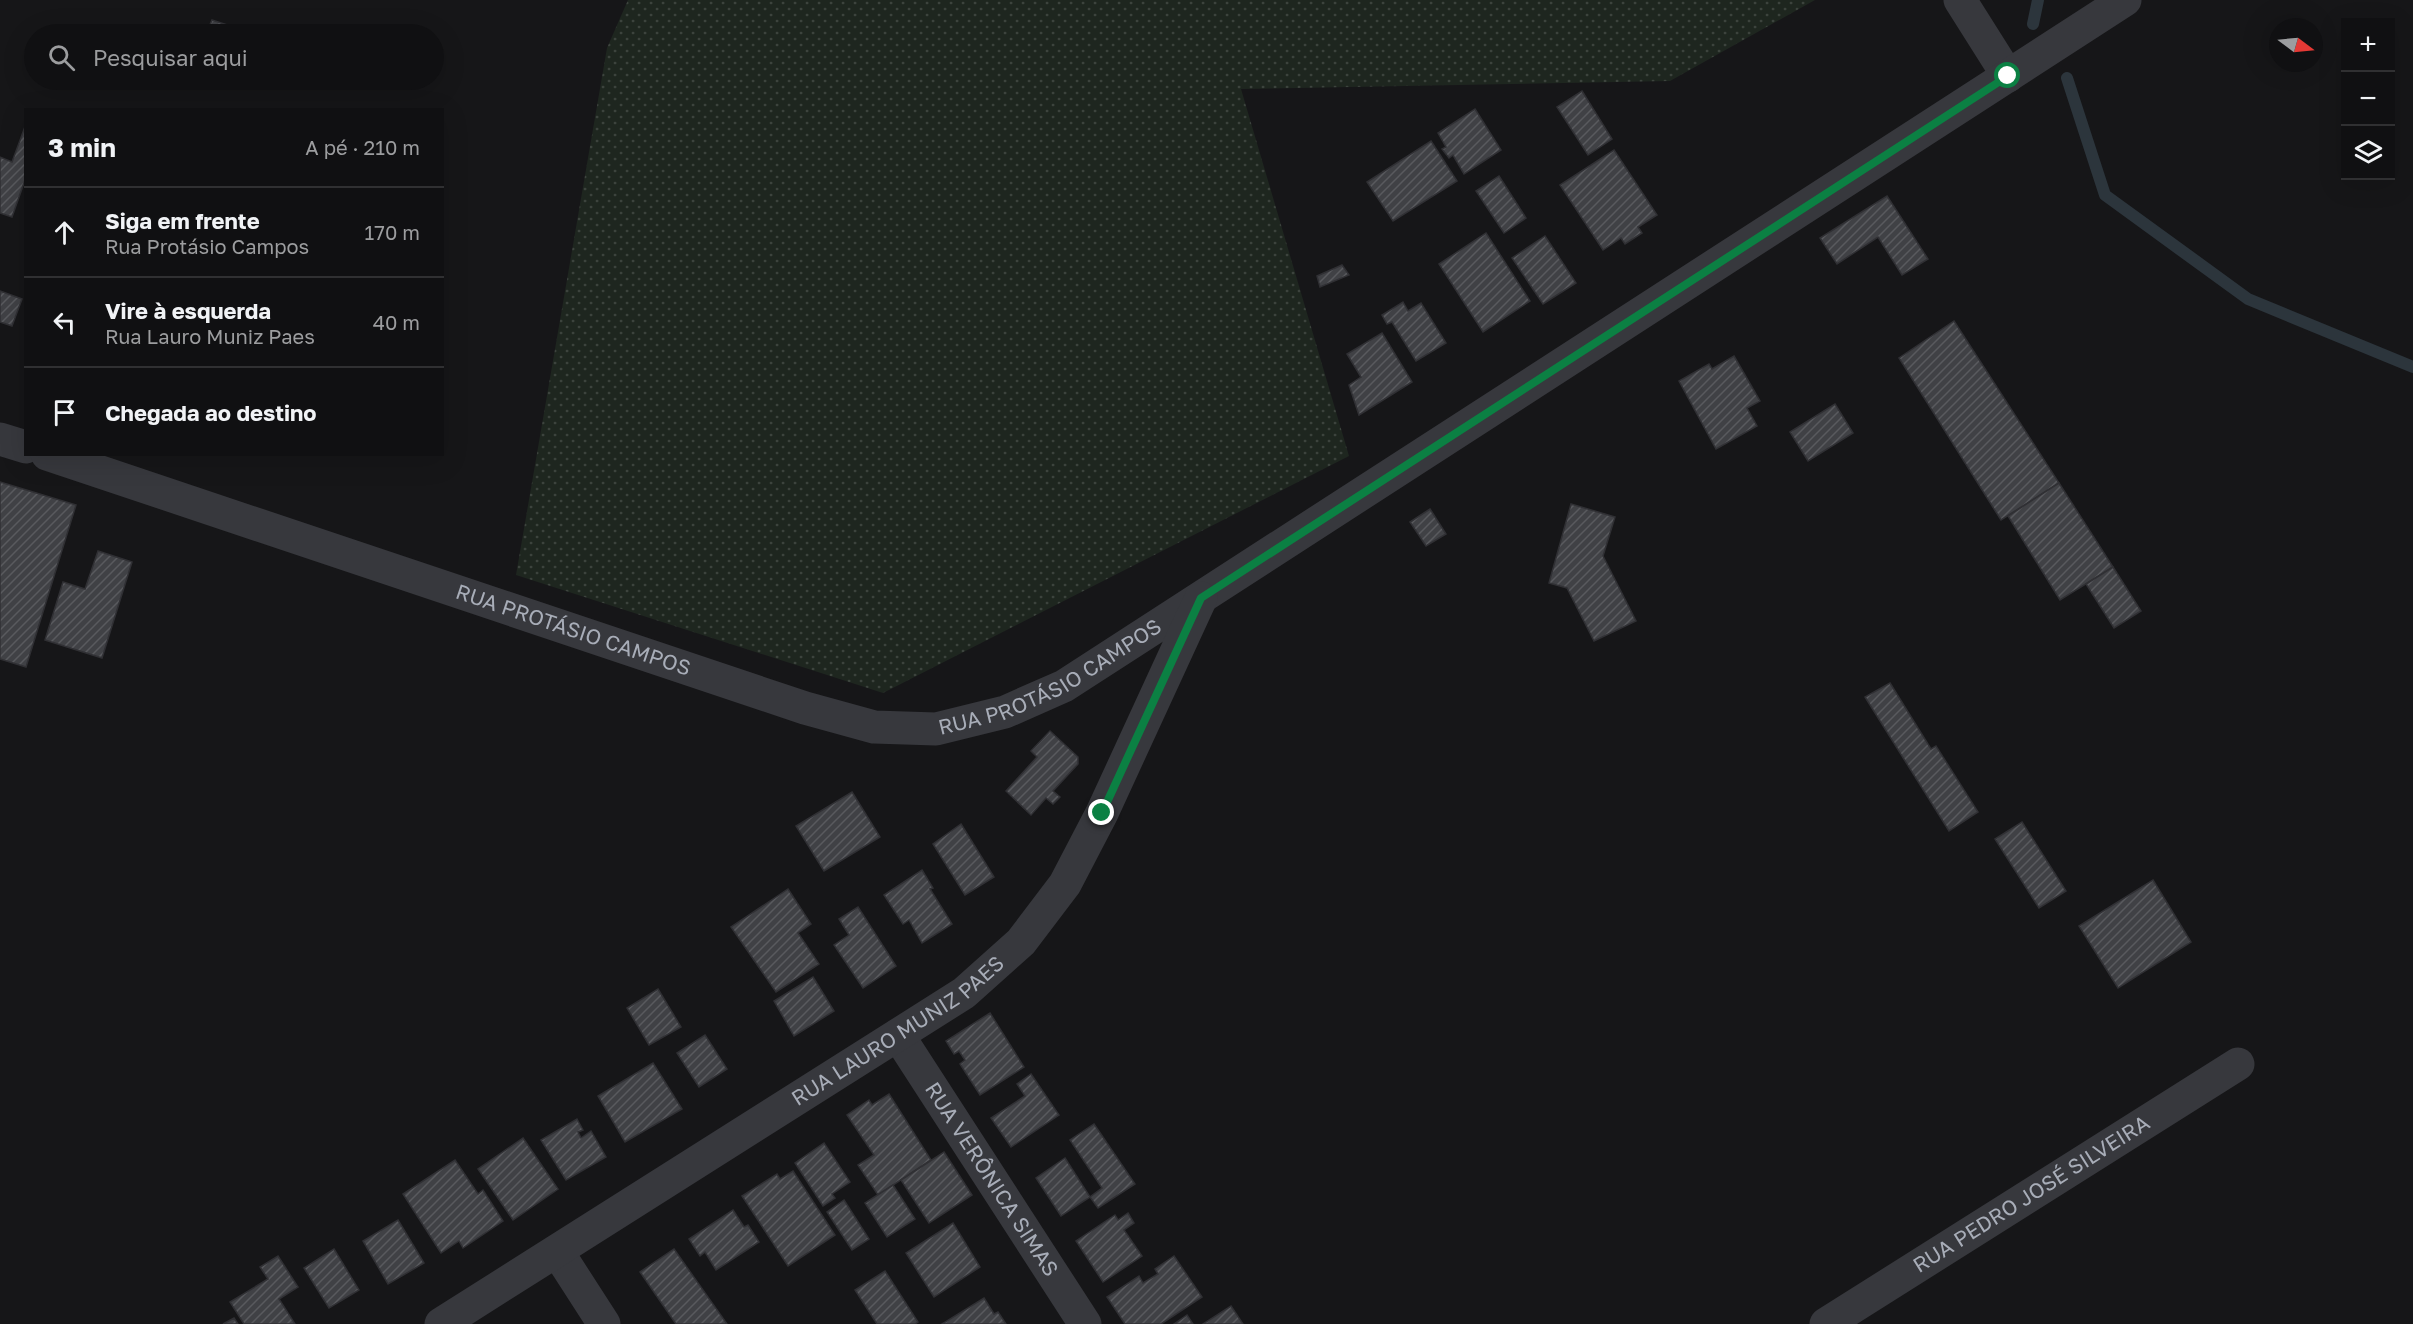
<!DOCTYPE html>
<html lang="pt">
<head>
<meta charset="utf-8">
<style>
  body { margin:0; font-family:"Golos Text",sans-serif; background:#19191b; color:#f1f3f6 }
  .controls { position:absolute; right:18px; top:18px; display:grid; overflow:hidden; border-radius:0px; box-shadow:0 6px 24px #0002 }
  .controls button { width:54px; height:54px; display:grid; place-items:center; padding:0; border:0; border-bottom:2px solid #303032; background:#101012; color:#f1f3f6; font:30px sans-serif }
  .compass { position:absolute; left:2269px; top:18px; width:54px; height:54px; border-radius:50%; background:#101012; box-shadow:0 6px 24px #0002; rotate:106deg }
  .stop { position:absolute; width:18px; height:18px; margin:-14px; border:4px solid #0b8043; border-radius:50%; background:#fff }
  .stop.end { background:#0b8043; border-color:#fff; box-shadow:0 2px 6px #0008 }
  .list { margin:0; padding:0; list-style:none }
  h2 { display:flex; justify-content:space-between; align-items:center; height:78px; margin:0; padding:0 24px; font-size:26px }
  h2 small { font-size:20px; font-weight:400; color:#9c9d9f }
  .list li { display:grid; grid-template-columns:39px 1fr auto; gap:18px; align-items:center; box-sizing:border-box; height:90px; padding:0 24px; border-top:2px solid #303032 }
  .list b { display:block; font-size:22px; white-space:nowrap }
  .list p { margin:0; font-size:20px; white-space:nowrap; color:#9c9d9f }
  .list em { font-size:20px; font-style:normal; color:#9c9d9f }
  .icon { flex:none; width:33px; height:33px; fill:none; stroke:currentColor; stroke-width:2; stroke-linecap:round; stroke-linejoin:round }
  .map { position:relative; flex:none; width:2413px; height:1324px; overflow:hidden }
  .search { position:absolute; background:#101012; box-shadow:0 6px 24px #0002; left:24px; top:24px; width:420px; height:66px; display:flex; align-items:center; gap:15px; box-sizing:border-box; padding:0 21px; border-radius:33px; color:#9c9d9f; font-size:22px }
  .panel { position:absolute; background:#101012; box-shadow:0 6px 24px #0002; left:24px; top:108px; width:420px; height:348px; border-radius:0px }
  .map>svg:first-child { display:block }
</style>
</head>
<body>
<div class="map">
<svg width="2413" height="1324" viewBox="0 0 2413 1324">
  <defs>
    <pattern id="grass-dots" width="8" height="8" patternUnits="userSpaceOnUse" patternTransform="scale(1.5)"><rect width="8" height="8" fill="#1e261f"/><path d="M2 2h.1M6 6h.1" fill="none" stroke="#3c433d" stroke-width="1.8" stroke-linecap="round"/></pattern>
    <pattern id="building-hatch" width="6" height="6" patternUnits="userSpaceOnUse" patternTransform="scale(1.5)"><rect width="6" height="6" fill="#404145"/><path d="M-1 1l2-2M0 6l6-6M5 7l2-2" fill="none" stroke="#595a5e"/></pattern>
  </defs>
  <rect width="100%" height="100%" fill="#161618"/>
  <path fill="url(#grass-dots)" d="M628,0H1815L1670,81L1241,89L1349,456L883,693L516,575L607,48Z"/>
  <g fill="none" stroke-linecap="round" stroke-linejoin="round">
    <g stroke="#2c353c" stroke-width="12">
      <path d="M2033,24L2038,0"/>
      <path d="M2067,78L2105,195L2248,299L2413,367"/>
    </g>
  </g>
  <g fill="url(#building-hatch)" stroke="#303034" stroke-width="1.5">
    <path d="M212,20L255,34H206Z"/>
    <path d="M1582,91L1612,139L1588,155L1557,107Z"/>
    <path d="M1475,109L1501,150L1464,174L1453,155L1449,158L1442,149L1446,147L1438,133Z"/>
    <path d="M26,124V177L12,217L0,213V157L12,162Z"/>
    <path d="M1431,141L1457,181L1393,221L1367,182Z"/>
    <path d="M1614,150L1657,215L1638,227L1642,233L1625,244L1621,238L1603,250L1560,185Z"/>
    <path d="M1499,176L1526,218L1504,233L1476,191Z"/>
    <path d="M1887,196L1928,259L1902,275L1878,237L1837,264L1820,238Z"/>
    <path d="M1486,233L1530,301L1483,332L1439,264Z"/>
    <path d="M1545,236L1576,283L1543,304L1512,258Z"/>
    <path d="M1342,265L1349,275L1320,287L1317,276Z"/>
    <path d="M0,291L22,299L12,326L0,322Z"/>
    <path d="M1403,302L1408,311L1421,303L1446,343L1416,361L1392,322L1387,324L1382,315Z"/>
    <path d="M1954,321L2059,483L2001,520L1899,358Z"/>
    <path d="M1382,333L1412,382L1359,415L1349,385L1361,377L1347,354Z"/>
    <path d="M1734,356L1760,401L1747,408L1757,426L1716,449L1679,381L1709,364L1712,369Z"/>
    <path d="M1835,404L1853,433L1808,461L1790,432Z"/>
    <path d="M0,482L76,505L26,667L0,659Z"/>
    <path d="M2059,483L2113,567L2060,600L2008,516Z"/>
    <path d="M1571,504L1615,517L1603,556L1636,621L1594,641L1567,588L1549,583Z"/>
    <path d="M1430,509L1446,534L1426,546L1410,522Z"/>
    <path d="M98,551L132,562L102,658L45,640L63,582L85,589Z"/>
    <path d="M2113,567L2141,611L2114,628L2086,584Z"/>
    <path d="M1890,683L1931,749L1936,746L1978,812L1949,831L1865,697Z"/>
    <path d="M1050,731L1078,757V764L1053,791L1060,797L1053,804L1046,798L1031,815L1006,791L1037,757L1031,751Z"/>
    <path d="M852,792L880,837L824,871L796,826Z"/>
    <path d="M2022,822L2066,891L2039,908L1995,839Z"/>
    <path d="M961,824L994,877L965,895L933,844Z"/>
    <path d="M922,870L933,888L930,889L952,924L922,943L909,920L903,924L884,895Z"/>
    <path d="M2153,880L2191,942L2118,988L2079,926Z"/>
    <path d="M788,889L811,924L798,933L819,964L776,992L731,927Z"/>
    <path d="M858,907L896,966L863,988L834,945L849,935L839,919Z"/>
    <path d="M813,977L834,1011L794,1036L774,1001Z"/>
    <path d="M658,989L681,1027L649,1045L627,1008Z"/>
    <path d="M990,1013L1024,1067L980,1095L960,1064L965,1060L959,1051L954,1054L946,1041Z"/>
    <path d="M705,1035L727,1069L699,1087L677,1053Z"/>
    <path d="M653,1063L682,1109L625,1142L598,1096Z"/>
    <path d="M1031,1074L1059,1115L1011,1147L991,1118L1025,1096L1017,1084Z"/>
    <path d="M889,1094L931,1160L878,1195L858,1165L874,1155L847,1115L869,1100L872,1105Z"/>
    <path d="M577,1119L583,1130L578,1132L581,1138L591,1131L606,1157L566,1180L541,1140Z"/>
    <path d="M1094,1124L1135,1184L1098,1208L1090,1197L1102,1188L1070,1140Z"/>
    <path d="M523,1138L558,1189L513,1220L478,1169Z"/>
    <path d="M824,1143L850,1182L832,1194L835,1198L823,1206L795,1163Z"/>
    <path d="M944,1152L972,1195L929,1223L901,1180Z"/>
    <path d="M1065,1158L1090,1197L1061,1216L1036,1178Z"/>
    <path d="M455,1160L478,1194L483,1190L503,1221L463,1248L459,1241L441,1253L403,1194Z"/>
    <path d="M793,1171L835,1235L788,1266L742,1196L777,1174L780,1179Z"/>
    <path d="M893,1185L915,1219L887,1237L865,1203Z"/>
    <path d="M844,1200L869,1239L852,1250L827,1212Z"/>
    <path d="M733,1210L744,1227L748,1225L759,1242L716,1270L705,1252L700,1256L689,1239Z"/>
    <path d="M1128,1213L1134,1223L1124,1230L1142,1256L1103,1282L1076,1241L1115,1215L1118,1220Z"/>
    <path d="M398,1220L424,1263L388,1284L363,1241Z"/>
    <path d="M953,1223L980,1267L934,1297L906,1253Z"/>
    <path d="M334,1249L359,1290L329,1308L304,1268Z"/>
    <path d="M674,1249L727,1324H676L640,1272Z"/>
    <path d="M278,1256L298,1287L279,1299L295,1324H244L230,1302L268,1279L260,1267Z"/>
    <path d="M1174,1256L1202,1297L1161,1324H1125L1107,1297L1139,1276L1143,1283L1158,1274L1155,1269Z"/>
    <path d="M885,1271L918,1322L915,1324H877L855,1290Z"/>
    <path d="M984,1298L994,1314L998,1312L1006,1324H942Z"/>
    <path d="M1231,1306L1243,1324H1203Z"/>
    <path d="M1187,1315L1193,1324H1174Z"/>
    <path d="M234,1318L238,1324H223Z"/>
  </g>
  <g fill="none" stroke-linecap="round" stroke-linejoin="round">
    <g stroke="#37383d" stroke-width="33">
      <path d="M1960,0L2008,76"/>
      <path d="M0,439L26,447"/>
      <path id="s1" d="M47,454L805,708L874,727L936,729L1005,712L1064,686L2125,0"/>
      <path id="s2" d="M898,1035L1085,1324"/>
      <path d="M557,1251L604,1324"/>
      <path id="s3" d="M441,1324L964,993L1021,942L1065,884L1102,813L1201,598"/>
      <path id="s4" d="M1826,1324L2238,1064"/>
    </g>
  </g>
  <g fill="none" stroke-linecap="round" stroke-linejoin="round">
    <path stroke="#0b8043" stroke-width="8" d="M1102,813L1201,598L2008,76"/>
  </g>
  <g text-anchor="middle" stroke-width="4.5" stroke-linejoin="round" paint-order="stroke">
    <g font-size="21" fill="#a8adb8" stroke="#111113">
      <text dy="7" stroke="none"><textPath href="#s1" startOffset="555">RUA PROTÁSIO CAMPOS</textPath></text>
      <text dy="7" stroke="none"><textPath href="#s1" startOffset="1059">RUA PROTÁSIO CAMPOS</textPath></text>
      <text dy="7" stroke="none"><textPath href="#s3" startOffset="543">RUA LAURO MUNIZ PAES</textPath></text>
      <text dy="7" stroke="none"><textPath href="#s2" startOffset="172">RUA VERÔNICA SIMAS</textPath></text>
      <text dy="7" stroke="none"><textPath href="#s4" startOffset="243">RUA PEDRO JOSÉ SILVEIRA</textPath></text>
    </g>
  </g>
</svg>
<div class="controls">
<button>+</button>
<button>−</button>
<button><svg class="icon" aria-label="layers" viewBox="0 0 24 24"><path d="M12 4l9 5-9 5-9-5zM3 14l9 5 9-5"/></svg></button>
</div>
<svg class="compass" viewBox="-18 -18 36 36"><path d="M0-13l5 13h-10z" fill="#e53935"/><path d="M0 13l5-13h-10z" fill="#9c9d9f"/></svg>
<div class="stop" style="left:2008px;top:76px"></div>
<div class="stop end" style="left:1102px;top:813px"></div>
<div class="search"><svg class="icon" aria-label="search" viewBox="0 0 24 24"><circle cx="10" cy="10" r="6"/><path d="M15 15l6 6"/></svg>Pesquisar aqui</div>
<section class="panel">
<h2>3 min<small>A pé · 210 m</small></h2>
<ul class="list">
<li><svg class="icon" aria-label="ahead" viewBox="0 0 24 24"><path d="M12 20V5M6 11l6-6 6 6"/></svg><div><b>Siga em frente</b><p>Rua Protásio Campos</p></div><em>170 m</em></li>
<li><svg class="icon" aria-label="left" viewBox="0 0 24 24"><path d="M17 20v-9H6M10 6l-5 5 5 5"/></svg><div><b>Vire à esquerda</b><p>Rua Lauro Muniz Paes</p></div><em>40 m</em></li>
<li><svg class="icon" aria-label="arrive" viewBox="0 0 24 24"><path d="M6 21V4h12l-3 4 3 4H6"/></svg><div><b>Chegada ao destino</b></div></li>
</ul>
</section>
</div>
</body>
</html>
